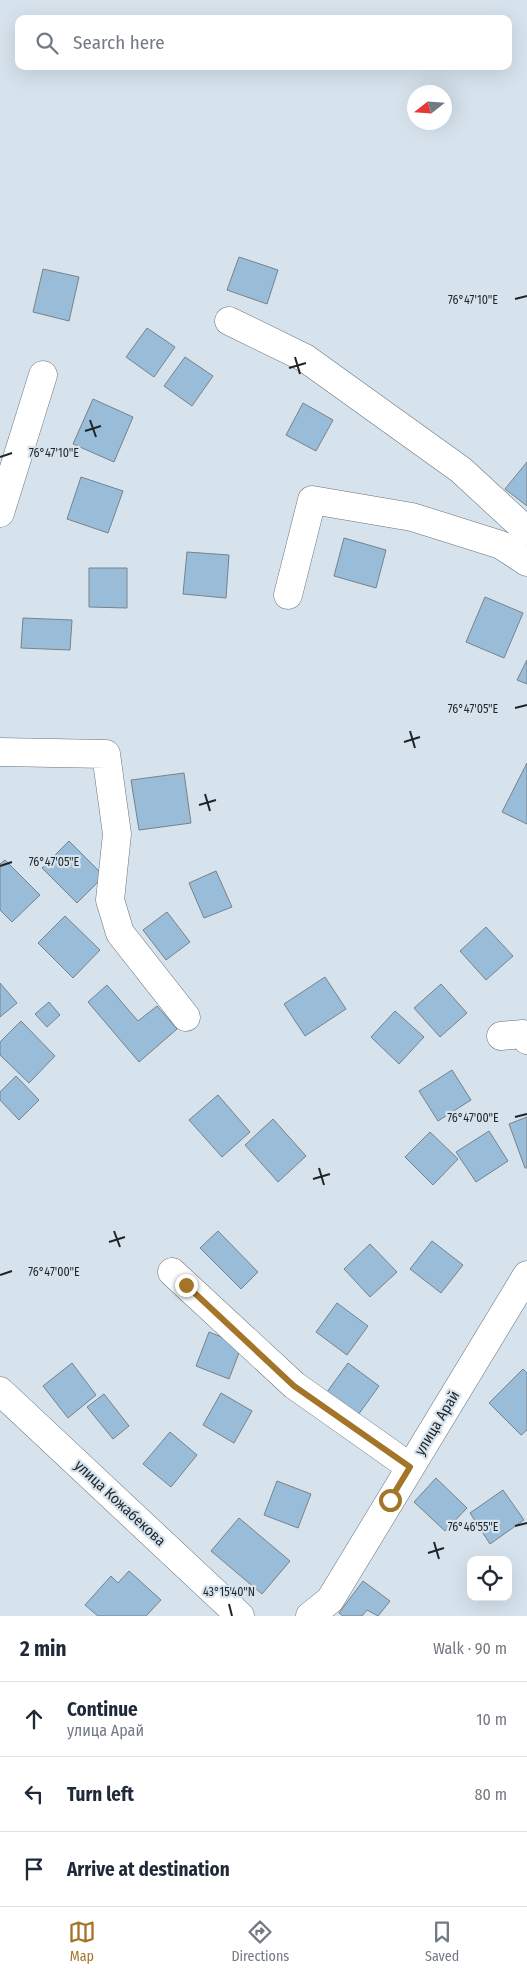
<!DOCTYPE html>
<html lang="en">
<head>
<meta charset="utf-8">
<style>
  body { margin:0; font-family:"Fira Sans Condensed",sans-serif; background:#f6f6f7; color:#1f2937 }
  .controls { position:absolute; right:15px; bottom:15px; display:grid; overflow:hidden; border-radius:10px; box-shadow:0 5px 20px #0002 }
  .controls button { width:45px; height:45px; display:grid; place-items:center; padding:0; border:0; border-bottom:1px solid #e0e1e3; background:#fff; color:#1f2937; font:25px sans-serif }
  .compass { position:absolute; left:407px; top:85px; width:45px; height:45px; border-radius:50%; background:#fff; box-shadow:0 5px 20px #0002; rotate:253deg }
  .stop { position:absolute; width:15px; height:15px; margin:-11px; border:4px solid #a47528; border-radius:50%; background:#fff }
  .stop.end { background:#a47528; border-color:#fff; box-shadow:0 1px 5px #0008 }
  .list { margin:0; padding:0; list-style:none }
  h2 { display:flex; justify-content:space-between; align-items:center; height:65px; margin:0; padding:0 20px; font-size:21px }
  h2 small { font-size:16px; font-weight:400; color:#747a83 }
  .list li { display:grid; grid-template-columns:32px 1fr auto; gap:15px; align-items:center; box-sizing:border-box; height:75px; padding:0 20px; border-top:1px solid #e0e1e3 }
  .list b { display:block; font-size:19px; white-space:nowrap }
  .list p { margin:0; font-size:16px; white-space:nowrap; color:#747a83 }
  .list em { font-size:16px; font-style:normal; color:#747a83 }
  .icon { flex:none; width:28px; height:28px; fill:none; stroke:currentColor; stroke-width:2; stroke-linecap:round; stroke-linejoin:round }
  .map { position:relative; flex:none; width:527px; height:1616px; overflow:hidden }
  .search { position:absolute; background:#fff; box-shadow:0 5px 20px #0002; left:15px; right:15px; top:15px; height:55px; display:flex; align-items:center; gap:12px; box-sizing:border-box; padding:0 18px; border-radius:10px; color:#747a83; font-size:19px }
  .sheet { height:290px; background:#fff }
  nav { display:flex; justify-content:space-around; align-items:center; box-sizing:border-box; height:70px; border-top:1px solid #e0e1e3; background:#fff; font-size:14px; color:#747a83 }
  nav a { display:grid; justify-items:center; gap:2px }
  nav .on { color:#a47528 }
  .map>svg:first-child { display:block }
</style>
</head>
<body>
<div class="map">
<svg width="527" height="1616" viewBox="0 0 527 1616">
  <rect width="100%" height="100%" fill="#d6e3ed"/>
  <g fill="#99bdd9" stroke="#77828b">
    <path d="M239,257L278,270L267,304L227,290Z"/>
    <path d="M43,269L79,277L69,321L33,312Z"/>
    <path d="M147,328L175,347L154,377L126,357Z"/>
    <path d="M185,357L213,376L192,406L164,386Z"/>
    <path d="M93,399L133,417L114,462L73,444Z"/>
    <path d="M303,403L333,420L316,451L286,435Z"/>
    <path d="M527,462V506L505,489Z"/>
    <path d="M81,477L123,491L108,533L67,519Z"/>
    <path d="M344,538L386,550L376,588L334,576Z"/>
    <path d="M187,552L229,555L226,598L183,594Z"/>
    <path d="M89,568H127V608L89,607Z"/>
    <path d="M485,597L523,613L504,658L466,642Z"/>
    <path d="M23,618L72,620L70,650L21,648Z"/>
    <path d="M527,660V684L517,680Z"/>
    <path d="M527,763V824L502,812Z"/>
    <path d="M184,773L191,823L139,830L131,780Z"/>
    <path d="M69,841L104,876L77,903L42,868Z"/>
    <path d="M5,860L40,895L12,922L0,910V864Z"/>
    <path d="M216,871L232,907L204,918L189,883Z"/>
    <path d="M167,912L190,942L166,960L143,930Z"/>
    <path d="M65,916L100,950L73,978L38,943Z"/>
    <path d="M486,927L513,956L486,980L460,951Z"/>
    <path d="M325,977L346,1009L305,1036L284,1004Z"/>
    <path d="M0,983L17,1003L0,1017Z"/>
    <path d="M441,984L467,1013L440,1037L414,1008Z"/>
    <path d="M107,985L138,1021L157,1006L177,1029L139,1062L88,1002Z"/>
    <path d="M49,1002L60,1015L47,1027L35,1014Z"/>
    <path d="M395,1011L424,1037L399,1064L371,1037Z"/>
    <path d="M21,1021L55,1056L29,1083L0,1055V1042Z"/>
    <path d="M452,1070L471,1100L438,1121L419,1091Z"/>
    <path d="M16,1076L39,1100L19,1120L0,1100V1092Z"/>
    <path d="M218,1095L250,1132L222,1157L189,1120Z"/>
    <path d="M527,1117V1168H525L509,1124Z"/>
    <path d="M273,1119L306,1156L278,1182L245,1145Z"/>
    <path d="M489,1131L508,1161L476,1182L456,1152Z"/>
    <path d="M430,1132L458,1159L433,1185L405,1157Z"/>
    <path d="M218,1231L258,1272L241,1289L200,1248Z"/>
    <path d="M432,1241L463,1265L441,1293L410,1269Z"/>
    <path d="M370,1244L397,1272L370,1297L344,1269Z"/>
    <path d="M337,1303L368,1326L347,1355L316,1332Z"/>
    <path d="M209,1332L242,1345L229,1379L196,1366Z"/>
    <path d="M72,1363L96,1395L68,1418L43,1386Z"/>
    <path d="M348,1363L379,1386L358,1415L327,1392Z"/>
    <path d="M523,1369L527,1373V1430L521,1435L489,1403Z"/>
    <path d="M221,1393L252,1411L234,1443L203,1425Z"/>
    <path d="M104,1394L129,1426L113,1439L87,1407Z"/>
    <path d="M170,1432L197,1455L171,1487L143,1464Z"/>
    <path d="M436,1478L467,1508L445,1531L414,1502Z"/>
    <path d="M277,1481L311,1494L298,1528L264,1515Z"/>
    <path d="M503,1490L524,1520L490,1544L470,1513Z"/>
    <path d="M239,1518L290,1561L262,1594L211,1551Z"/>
    <path d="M129,1571L161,1600L146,1616H98L85,1605L111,1576L118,1583Z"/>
    <path d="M363,1581L390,1601L378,1616L367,1610L362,1616H343L339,1613Z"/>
  </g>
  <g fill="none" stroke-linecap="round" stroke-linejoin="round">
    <g stroke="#67727b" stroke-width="29">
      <g id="minor">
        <path d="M229,321L305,358L461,470L527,531"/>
        <path d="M0,513L43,375"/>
        <path d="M288,595L312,500L412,517L501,545L527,562"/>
        <path d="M0,752L106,754L117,834L110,900L120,933L186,1017"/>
        <path d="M501,1036L523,1034L527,1040"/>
        <path d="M172,1272L294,1385L410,1467"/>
        <path d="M310,1616L330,1600L527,1275"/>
      </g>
    </g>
    <g stroke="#67727b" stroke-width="29">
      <path id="major" d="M0,1391L240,1616"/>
    </g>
    <use href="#minor" stroke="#fff" stroke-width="28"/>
    <use href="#major" stroke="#fff" stroke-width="28"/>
  </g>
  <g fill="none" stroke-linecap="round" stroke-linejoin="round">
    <path stroke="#a47528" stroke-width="6" d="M186,1285L294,1386L410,1467L390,1500"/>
  </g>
  <path fill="none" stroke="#1f2427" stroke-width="2" d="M515,299L527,296M295,357L300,374M289,368L306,363M90,420L96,437M85,431L101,426M0,457L12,453M515,708L527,705M410,731L415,748M404,742L420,737M205,794L210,811M199,805L216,800M0,866L12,862M515,1117L527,1114M319,1168L324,1185M313,1179L330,1174M114,1231L120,1247M109,1242L125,1237M0,1275L12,1271M515,1526L527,1523M434,1542L439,1559M428,1553L444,1548M229,1604L232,1616"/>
  <g text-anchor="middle" stroke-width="4.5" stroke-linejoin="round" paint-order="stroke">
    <g font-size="15" fill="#1f2427" stroke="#d6e3ed">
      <text transform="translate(437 1423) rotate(-59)" y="5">улица Арай</text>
      <text transform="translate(120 1503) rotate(43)" y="5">улица Кожабекова</text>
    </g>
  </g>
  <g font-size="12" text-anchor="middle" fill="#1f2427" stroke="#d6e3ed" stroke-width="4.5" stroke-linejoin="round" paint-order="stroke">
    <text x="473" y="304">76°47'10"E</text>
    <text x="54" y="457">76°47'10"E</text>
    <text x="473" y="713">76°47'05"E</text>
    <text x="54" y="866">76°47'05"E</text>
    <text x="473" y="1122">76°47'00"E</text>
    <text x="54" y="1276">76°47'00"E</text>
    <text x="473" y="1531">76°46'55"E</text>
    <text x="229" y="1596">43°15'40"N</text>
  </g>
</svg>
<div class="controls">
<button><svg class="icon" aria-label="locate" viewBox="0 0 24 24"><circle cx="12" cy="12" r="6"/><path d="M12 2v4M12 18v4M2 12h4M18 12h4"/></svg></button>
</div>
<svg class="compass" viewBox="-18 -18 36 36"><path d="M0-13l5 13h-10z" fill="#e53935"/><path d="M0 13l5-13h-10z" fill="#747a83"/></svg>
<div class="stop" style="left:390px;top:1500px"></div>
<div class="stop end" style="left:186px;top:1285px"></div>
<div class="search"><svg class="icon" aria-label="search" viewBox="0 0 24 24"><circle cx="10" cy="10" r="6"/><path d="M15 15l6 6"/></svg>Search here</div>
</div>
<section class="sheet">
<h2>2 min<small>Walk · 90 m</small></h2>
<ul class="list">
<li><svg class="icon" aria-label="ahead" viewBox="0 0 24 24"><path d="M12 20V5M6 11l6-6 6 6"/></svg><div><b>Continue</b><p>улица Арай</p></div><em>10 m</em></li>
<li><svg class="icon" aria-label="left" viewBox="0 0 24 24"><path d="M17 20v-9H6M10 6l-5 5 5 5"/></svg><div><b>Turn left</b></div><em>80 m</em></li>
<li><svg class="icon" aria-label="arrive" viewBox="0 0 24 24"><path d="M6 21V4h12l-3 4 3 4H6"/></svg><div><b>Arrive at destination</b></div></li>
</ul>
</section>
<nav>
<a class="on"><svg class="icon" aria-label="map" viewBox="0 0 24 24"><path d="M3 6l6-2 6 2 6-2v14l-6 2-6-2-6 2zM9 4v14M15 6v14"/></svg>Map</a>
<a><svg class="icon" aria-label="directions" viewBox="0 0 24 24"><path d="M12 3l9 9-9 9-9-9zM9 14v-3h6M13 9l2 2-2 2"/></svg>Directions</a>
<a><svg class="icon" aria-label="saved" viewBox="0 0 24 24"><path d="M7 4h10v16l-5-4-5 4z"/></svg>Saved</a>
</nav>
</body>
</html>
